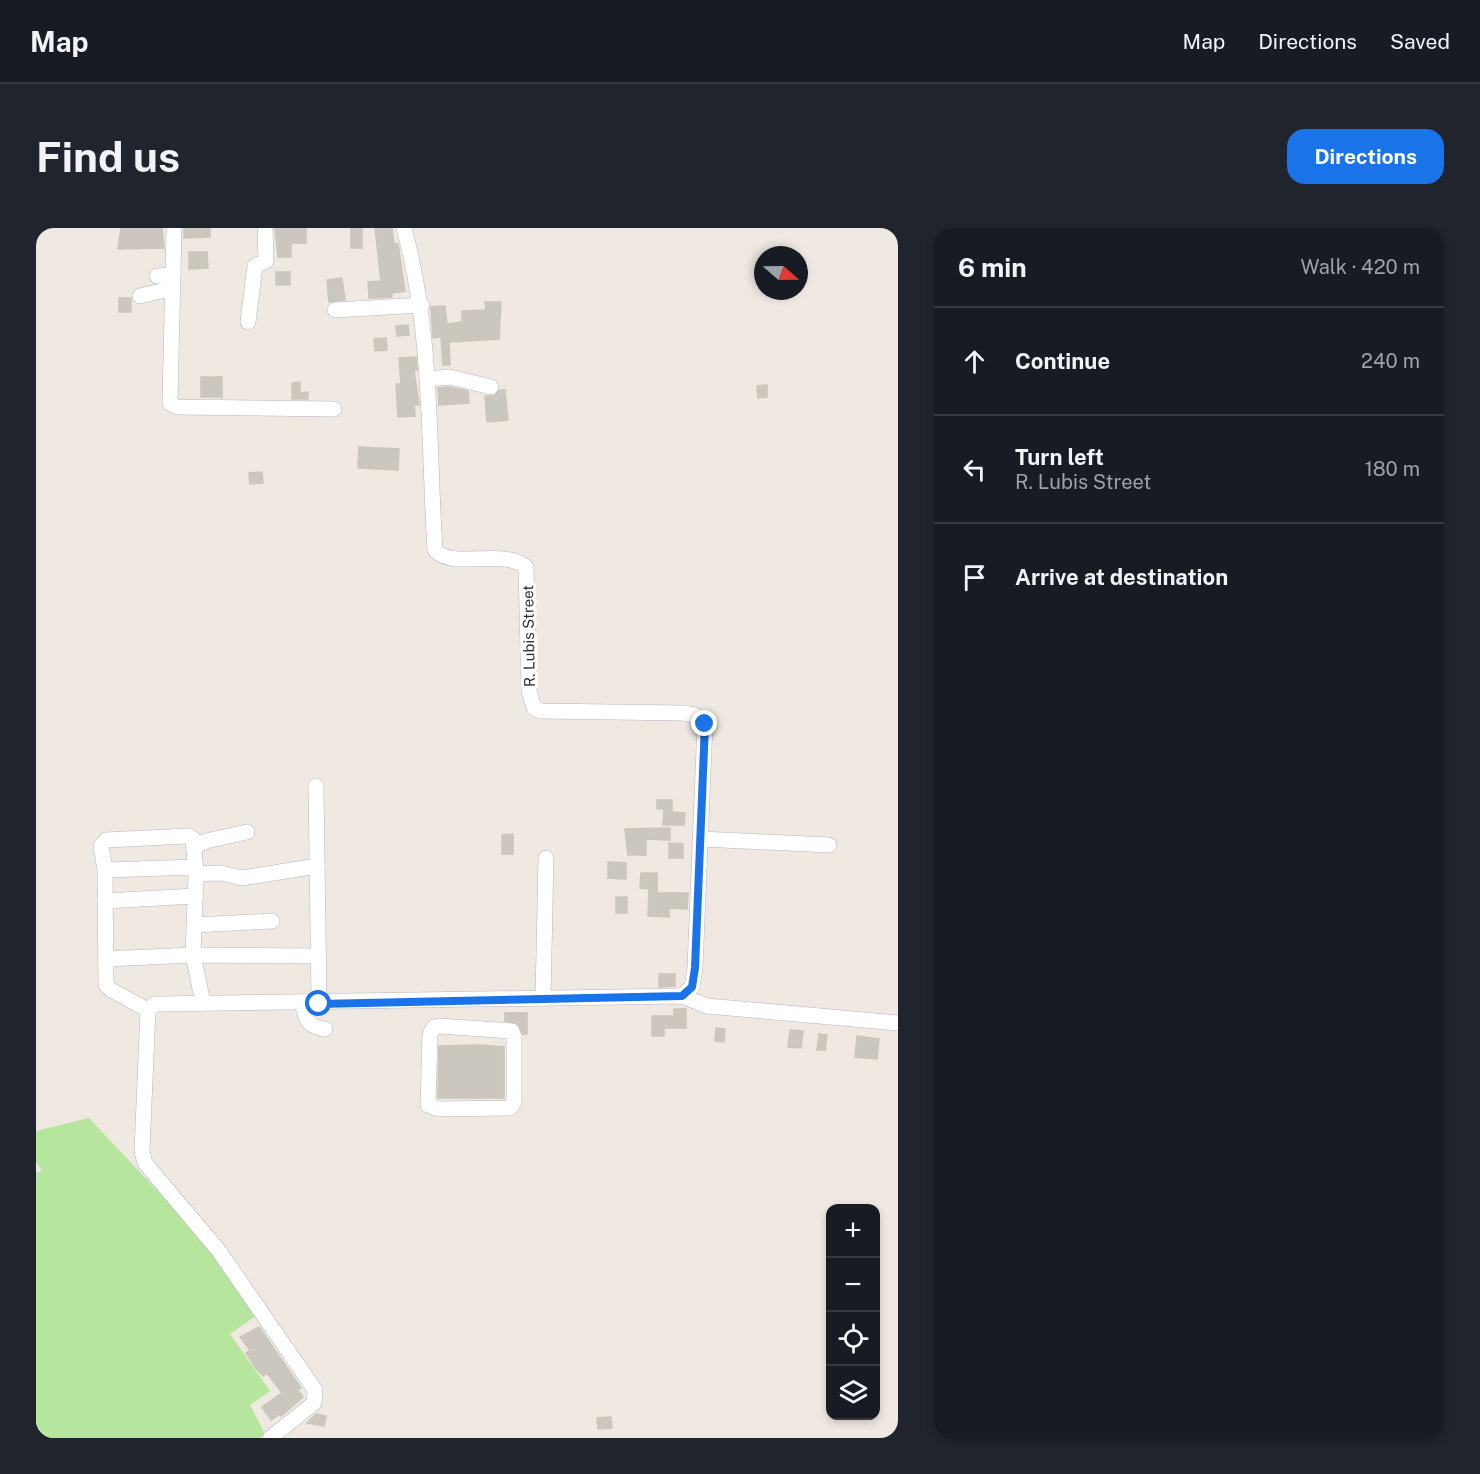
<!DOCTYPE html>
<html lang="en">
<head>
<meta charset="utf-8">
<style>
  body { margin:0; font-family:"Public Sans",sans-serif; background:#20242c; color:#f1f3f6 }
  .controls { position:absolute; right:18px; bottom:18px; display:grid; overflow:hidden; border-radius:12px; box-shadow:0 3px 9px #0003 }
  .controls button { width:54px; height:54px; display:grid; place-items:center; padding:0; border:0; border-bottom:2px solid #363941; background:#171b24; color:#f1f3f6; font:30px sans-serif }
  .compass { position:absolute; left:718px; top:18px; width:54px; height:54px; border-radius:50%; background:#171b24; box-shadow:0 3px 9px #0003; rotate:110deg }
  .stop { position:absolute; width:18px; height:18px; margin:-14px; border:4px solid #1a73e8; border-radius:50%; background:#fff }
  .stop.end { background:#1a73e8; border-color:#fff; box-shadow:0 2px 6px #0008 }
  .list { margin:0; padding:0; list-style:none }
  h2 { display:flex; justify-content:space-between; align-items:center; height:78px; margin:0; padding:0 24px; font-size:26px }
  h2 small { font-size:20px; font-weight:400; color:#9ea1a6 }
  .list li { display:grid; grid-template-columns:39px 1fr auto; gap:18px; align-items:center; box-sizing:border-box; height:108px; padding:0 24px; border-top:2px solid #363941 }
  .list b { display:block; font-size:22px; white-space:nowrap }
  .list p { margin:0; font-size:20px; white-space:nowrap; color:#9ea1a6 }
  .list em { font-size:20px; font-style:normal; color:#9ea1a6 }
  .icon { flex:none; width:33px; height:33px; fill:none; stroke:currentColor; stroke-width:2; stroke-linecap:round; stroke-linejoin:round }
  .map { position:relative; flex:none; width:862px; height:1210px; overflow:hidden; border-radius:18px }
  header { display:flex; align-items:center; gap:36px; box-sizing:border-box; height:84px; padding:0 30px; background:#171b24; border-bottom:2px solid #363941 }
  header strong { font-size:28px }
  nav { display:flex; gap:33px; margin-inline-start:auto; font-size:21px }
  .intro { display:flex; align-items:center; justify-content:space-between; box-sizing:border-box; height:144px; padding:0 36px }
  h1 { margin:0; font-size:42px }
  .button { padding:15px 27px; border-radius:18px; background:#1a73e8; color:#fff; font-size:21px; font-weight:700 }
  main { display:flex; gap:36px; padding:0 36px }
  aside { flex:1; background:#171b24; border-radius:18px; box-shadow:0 3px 9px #0003 }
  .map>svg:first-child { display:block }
</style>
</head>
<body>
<header>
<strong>Map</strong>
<nav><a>Map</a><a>Directions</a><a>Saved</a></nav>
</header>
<div class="intro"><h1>Find us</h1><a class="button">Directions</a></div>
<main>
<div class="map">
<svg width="862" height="1210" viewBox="0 0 862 1210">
  <rect width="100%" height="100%" fill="#efe9e1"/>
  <path fill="#b6e59e" d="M53,890L173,1018L221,1087L194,1106L234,1163L214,1177L229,1206L224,1210H0V945L6,943L0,934V903Z"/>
  <g fill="#cbc7bf" stroke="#cbc5ba" stroke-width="1.5">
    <path d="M85,0H126L128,20L82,21Z"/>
    <path d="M148,0H174V9L148,10Z"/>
    <path d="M239,0H270V15H255V29H242Z"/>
    <rect x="315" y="0" width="11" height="20"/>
    <path d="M339,0H356L358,16H362L369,63L356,65V69L333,70L332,54L345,53Z"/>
    <path d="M153,24H171L172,40L153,41Z"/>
    <rect x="240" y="44" width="14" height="13"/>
    <path d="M306,50L309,72L293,74L291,52Z"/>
    <rect x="83" y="70" width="12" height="14"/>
    <path d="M449,74H465L463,111L413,114L414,137H407L405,109L397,110L395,79L409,78L411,96L426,94V83L450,82Z"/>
    <path d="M372,97L373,107L361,108L360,98Z"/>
    <path d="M350,110L351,122L339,123L338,111Z"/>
    <path d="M380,129L381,142H378L383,177H378L379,188L362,189L360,156H365L363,130Z"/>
    <rect x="165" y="149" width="21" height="20"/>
    <path d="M264,154V165L272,164V171H256V155Z"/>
    <path d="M731,157V169L722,170L721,158Z"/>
    <path d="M413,159L432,163L433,175L403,177L402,160Z"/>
    <path d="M464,162H469L472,192L451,194L449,168H458Z"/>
    <path d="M323,219L363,221L362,242L322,240Z"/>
    <path d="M226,244L227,255L214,256L213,245Z"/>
    <path d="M621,572H636V584L649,585L648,597H627L628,581H621Z"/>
    <path d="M634,600V612L610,611V627H592L589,601Z"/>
    <path d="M477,606V626H466V607Z"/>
    <path d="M633,615L647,616V630H633Z"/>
    <path d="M572,634L590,635V651L572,650Z"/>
    <path d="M605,645H621V665H652L651,681L633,680V689L612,688L613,661L604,660Z"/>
    <rect x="580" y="669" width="11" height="16"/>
    <path d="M623,746H639V758L623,759Z"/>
    <path d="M638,781H650V800H628V808H616V788H638Z"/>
    <path d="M469,785H491V806H487L481,795L469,793Z"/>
    <path d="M680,800L689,801L688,814L679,813Z"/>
    <path d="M754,802L767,803L765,820L752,819Z"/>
    <path d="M783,806L791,807L789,822H781Z"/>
    <path d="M821,808L843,811L841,831L819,829Z"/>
    <path d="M444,817L468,819V870H402L403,818Z"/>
    <path d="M223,1099L265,1160L262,1162L267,1169L245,1188L244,1186L235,1192L226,1179L246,1165L231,1145L227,1148L219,1139L210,1125L214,1122L204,1109Z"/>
    <path d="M280,1186L290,1188L288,1198L271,1195Z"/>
    <path d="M575,1189L576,1200L562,1201L561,1190Z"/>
  </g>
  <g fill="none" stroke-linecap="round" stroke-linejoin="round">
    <g stroke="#b4b7c1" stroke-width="16">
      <g id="minor">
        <path d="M138,0L134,175L141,179L298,181"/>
        <path d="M368,0C397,107 392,213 399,322C416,342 467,320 490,339L493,463L498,480L505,483L647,485L659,487L669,496L659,740L656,759L646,768"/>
        <path d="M121,48L137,47"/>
        <path d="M104,68L137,60"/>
        <path d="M299,82L386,77"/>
        <path d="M212,94L219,38L230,33L229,0"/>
        <path d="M392,151L414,149L455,159"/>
        <path d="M280,558L283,775"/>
        <path d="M665,611L793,617"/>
        <path d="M159,619L170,613L211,604"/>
        <path d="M69,642L160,639"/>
        <path d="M160,646L185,645L206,650L281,638"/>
        <path d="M69,673L159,668"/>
        <path d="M159,697L236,693"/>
        <path d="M69,731L157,727L282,728"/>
        <path d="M507,771L510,630"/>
        <path d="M266,775C270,791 271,799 289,801"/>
        <path d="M112,782L75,762L70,757L69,642L65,618L70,612L152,608L157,611L160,646L157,727L167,775"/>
        <path d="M404,798L476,803L478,809V874L474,880L402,881L392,877L394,806L398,799Z"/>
        <path d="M234,1210L278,1175L279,1162L183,1023L109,935L106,923L112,782L119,776L646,768L671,778L862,795"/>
      </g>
    </g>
    <use href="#minor" stroke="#fff" stroke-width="15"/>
  </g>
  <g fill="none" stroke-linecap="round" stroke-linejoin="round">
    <path stroke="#1a73e8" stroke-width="8" d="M283,776L646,768L656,759L659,740L669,496"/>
  </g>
  <g text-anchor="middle" stroke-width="6" stroke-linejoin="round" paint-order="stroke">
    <g font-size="15" fill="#2e2e2e" stroke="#fff">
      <text transform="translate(493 408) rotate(-91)" y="5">R. Lubis Street</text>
    </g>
  </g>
</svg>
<div class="controls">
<button>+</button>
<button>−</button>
<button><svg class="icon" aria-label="locate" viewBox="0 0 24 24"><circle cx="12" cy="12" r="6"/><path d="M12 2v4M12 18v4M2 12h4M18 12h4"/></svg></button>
<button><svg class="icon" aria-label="layers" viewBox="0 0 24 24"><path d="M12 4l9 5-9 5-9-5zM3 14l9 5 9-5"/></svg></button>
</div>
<svg class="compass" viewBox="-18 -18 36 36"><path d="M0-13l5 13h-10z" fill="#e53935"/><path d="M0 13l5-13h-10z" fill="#9ea1a6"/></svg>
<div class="stop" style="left:283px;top:776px"></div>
<div class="stop end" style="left:669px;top:496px"></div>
</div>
<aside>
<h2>6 min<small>Walk · 420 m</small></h2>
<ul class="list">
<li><svg class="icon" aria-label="ahead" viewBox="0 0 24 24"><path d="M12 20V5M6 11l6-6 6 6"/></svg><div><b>Continue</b></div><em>240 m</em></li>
<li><svg class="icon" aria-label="left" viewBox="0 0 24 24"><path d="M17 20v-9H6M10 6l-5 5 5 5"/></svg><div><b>Turn left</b><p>R. Lubis Street</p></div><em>180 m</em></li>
<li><svg class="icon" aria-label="arrive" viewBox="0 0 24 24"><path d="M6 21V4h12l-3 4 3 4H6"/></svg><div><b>Arrive at destination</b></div></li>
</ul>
</aside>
</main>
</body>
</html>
